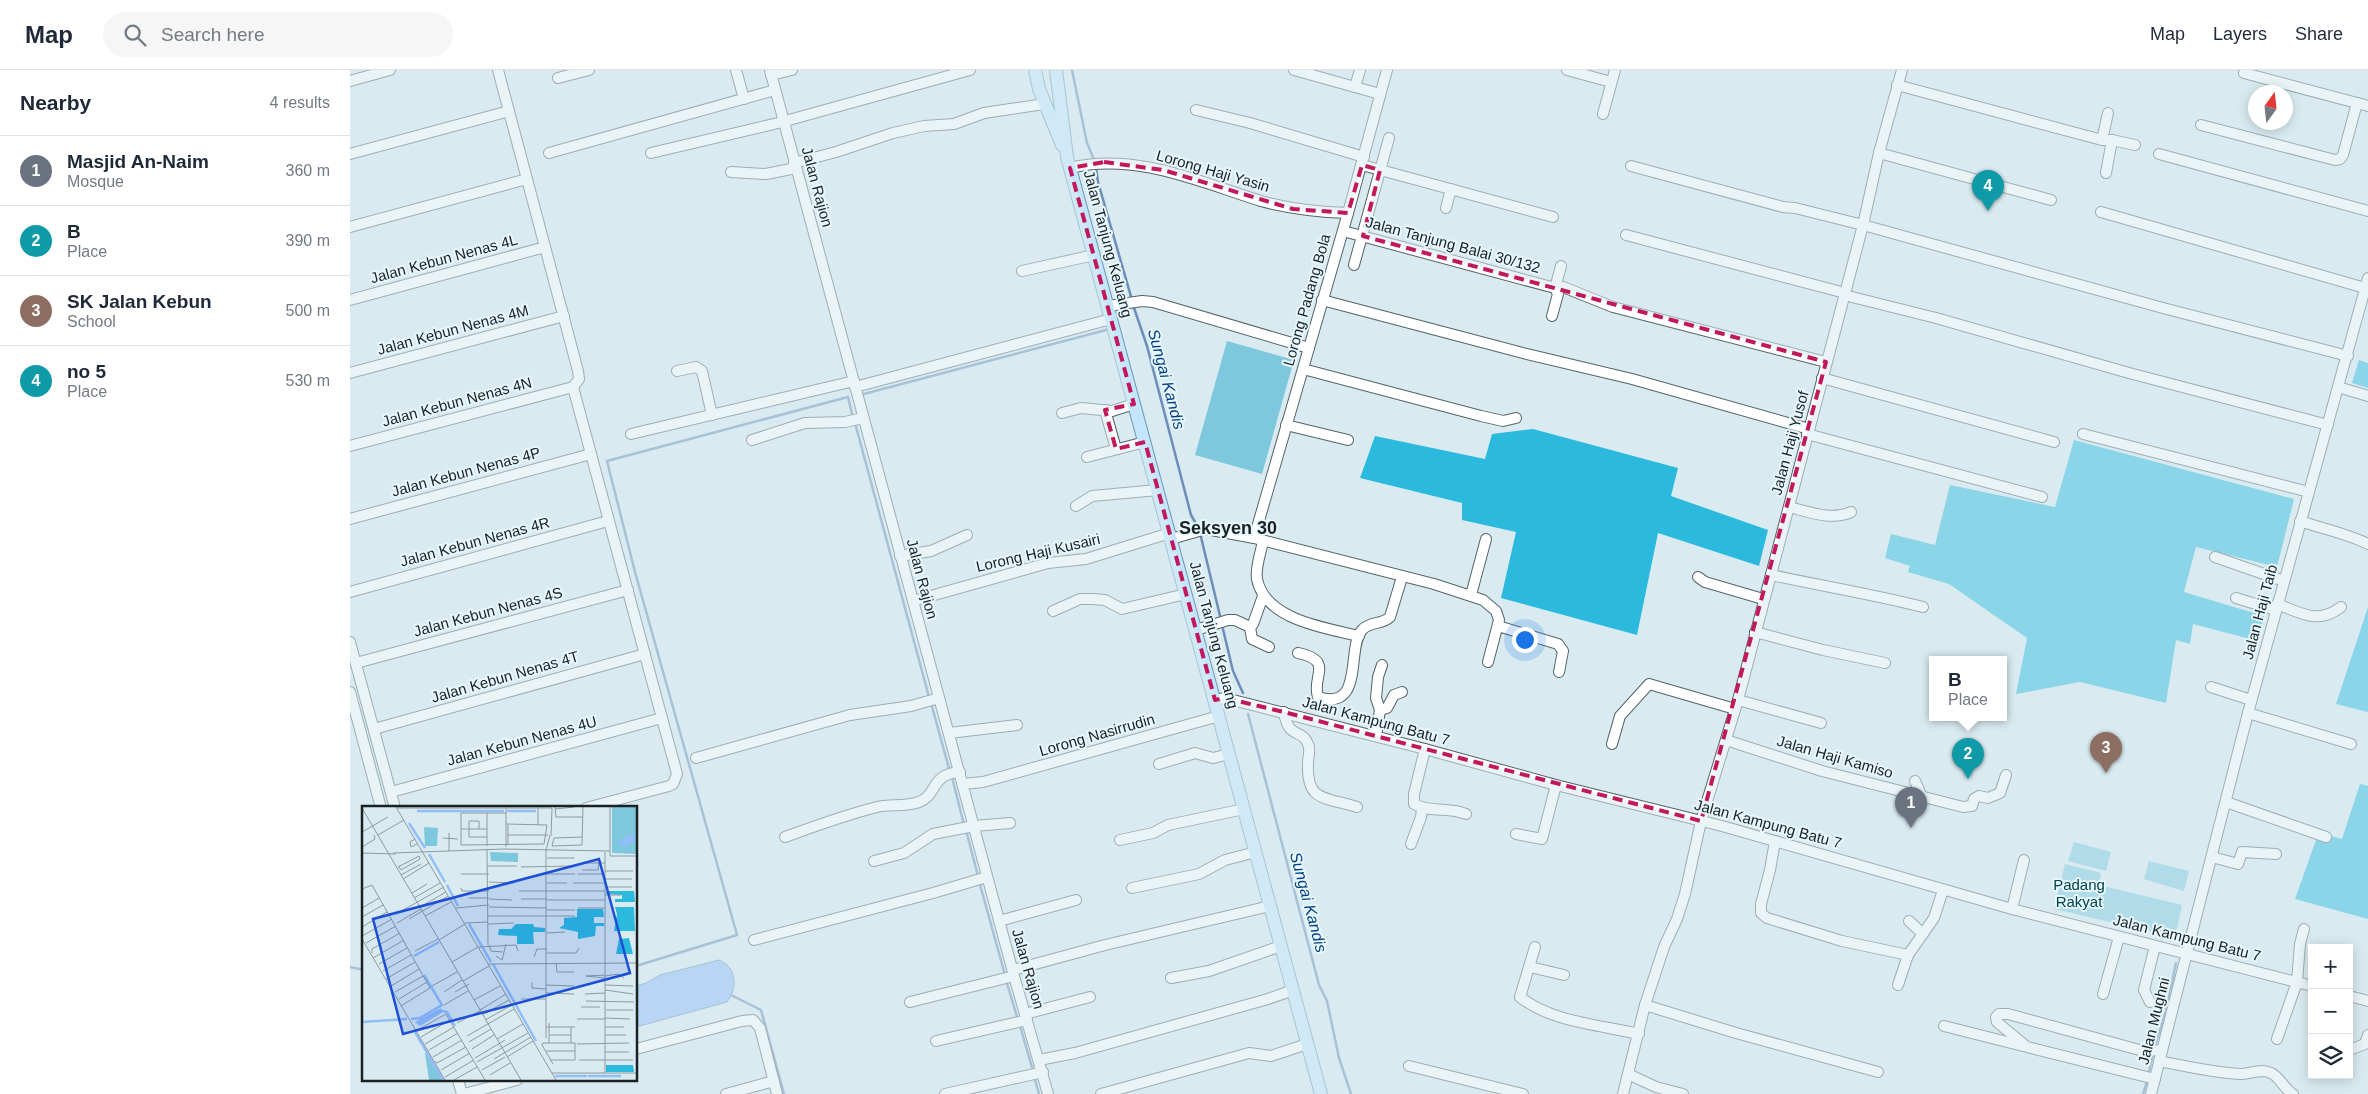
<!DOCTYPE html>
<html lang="en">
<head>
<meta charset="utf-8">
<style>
  body { margin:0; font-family:Arial,sans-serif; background:#f6f6f7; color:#1f2937 }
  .controls { position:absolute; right:15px; bottom:15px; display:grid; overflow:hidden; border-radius:0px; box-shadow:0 2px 12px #0003 }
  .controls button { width:45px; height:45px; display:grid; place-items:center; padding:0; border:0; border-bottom:1px solid #e0e1e3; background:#fff; color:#1f2937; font:25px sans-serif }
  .compass { position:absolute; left:1898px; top:15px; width:45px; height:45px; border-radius:50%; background:#fff; box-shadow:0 2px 12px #0003; rotate:15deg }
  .you { position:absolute; left:1174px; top:569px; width:18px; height:18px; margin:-12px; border:4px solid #fff; border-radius:50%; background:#1a73e8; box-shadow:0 0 0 8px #1a73e833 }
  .badge { display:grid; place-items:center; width:32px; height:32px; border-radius:50%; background:#0f766e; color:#fff; font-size:16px; font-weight:700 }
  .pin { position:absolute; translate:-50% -41px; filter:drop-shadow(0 1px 2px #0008) }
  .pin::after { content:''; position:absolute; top:26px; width:18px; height:15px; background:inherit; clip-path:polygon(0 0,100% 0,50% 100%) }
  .popup { position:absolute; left:1579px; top:586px; width:78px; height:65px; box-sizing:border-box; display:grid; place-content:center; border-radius:0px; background:#fff; filter:drop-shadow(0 1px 4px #0005); font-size:16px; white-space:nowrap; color:#747a83 }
  .popup b { font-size:19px; color:#1f2937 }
  .popup::after { content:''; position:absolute; left:50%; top:100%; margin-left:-10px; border:10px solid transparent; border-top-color:#fff }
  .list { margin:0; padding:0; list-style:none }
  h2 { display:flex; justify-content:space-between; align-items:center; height:65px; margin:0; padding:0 20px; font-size:21px }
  h2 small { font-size:16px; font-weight:400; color:#747a83 }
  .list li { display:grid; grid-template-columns:32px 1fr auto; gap:15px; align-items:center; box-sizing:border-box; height:70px; padding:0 20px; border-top:1px solid #e0e1e3 }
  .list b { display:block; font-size:19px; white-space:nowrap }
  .list p { margin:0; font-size:16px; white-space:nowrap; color:#747a83 }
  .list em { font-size:16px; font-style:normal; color:#747a83 }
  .icon { flex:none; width:28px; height:28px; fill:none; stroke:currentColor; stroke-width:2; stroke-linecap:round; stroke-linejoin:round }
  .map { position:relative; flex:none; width:2018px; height:1024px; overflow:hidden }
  header { display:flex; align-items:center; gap:30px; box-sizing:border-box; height:70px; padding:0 25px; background:#fff; border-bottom:1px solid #e0e1e3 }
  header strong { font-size:24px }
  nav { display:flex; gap:28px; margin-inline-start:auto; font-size:18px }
  .search { width:350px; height:45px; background:#f6f6f7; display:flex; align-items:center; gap:12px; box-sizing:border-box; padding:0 18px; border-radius:28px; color:#747a83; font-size:19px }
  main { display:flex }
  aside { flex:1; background:#fff }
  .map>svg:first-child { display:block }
</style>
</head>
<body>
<header>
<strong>Map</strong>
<div class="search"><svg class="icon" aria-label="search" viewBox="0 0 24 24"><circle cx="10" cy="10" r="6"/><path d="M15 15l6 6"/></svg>Search here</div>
<nav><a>Map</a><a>Layers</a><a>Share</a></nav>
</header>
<main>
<aside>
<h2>Nearby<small>4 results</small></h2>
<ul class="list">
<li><span class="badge" style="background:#6b7280">1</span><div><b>Masjid An-Naim</b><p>Mosque</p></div><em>360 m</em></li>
<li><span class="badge" style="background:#0f9aa8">2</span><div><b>B</b><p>Place</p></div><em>390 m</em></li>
<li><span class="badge" style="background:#8d6e63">3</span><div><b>SK Jalan Kebun</b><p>School</p></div><em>500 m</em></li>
<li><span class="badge" style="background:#0f9aa8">4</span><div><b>no 5</b><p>Place</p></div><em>530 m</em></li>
</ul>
</aside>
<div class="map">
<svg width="2018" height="1024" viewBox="0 0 2018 1024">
  <rect width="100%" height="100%" fill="#d9ebf1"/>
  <g fill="#7ec8de">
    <path d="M877,271L944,290L912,404L845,385Z"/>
    <path d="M1724,772L1761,782L1756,801L1718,791Z"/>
    <path d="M1799,791L1839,801L1834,821L1794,809Z"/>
    <path d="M1715,794L1751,803L1749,815L1832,835L1825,867L1704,839Z"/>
  </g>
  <g fill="#2bbadd">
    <path d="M2009,290L2018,293V318L2002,313Z"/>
    <path d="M1183,359L1328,398L1321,426L1418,460L1409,496L1308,463L1287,565L1151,528L1166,462L1112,450V433L1010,408L1025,366L1135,389L1142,364Z"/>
    <path d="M1724,370L1944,429L1927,497L1846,477L1834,522L1914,546L1908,571L1843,554L1840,574L1826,570L1816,633L1730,612L1666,624L1677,568L1599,514L1558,502L1560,496L1535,488L1541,464L1585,475L1600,415L1705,437Z"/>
    <path d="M2018,537V642L1986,634Z"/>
    <path d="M2010,714L2018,716V849L1945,829L1966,770L1979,773L1981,766L1992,769Z"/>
  </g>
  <path fill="#91bdf9" stroke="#6e8eb9" d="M369,890C387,897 388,918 377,932L286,957V916L296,913L310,905Z"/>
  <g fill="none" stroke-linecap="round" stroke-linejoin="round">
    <g stroke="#6e8eb9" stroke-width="2.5">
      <path d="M722,0L737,73L745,92"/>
      <path d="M746,98L748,112L782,230"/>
      <path d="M783,235L797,276L841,445L848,457"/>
      <path d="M510,325L756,260"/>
      <path d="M505,353L579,627"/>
      <path d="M850,463L871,550"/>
      <path d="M872,555L883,601L893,623"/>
      <path d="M581,633L600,702"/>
      <path d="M898,644L969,915L977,931L989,988L1001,1024"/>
      <path d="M602,707L614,755"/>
      <path d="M616,760L628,806"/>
      <path d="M629,811L655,905"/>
      <path d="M286,896L387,865L285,502L257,391L498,327L503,348"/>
      <path d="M0,897L14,900"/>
      <path d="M656,910L668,950"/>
      <path d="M381,925L411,940L434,1024"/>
      <path d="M670,956L683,1001"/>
      <path d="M1805,976L1816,941L1826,893"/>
      <path d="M684,1006L689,1024"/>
      <path d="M1798,1006L1803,984"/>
      <path d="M1793,1024L1797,1011"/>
    </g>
    <g stroke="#546469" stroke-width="12">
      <g id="minor">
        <path d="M148,0L228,301L229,309L223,317"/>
        <path d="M386,0L394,29"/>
        <path d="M420,0L664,906L698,1024"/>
        <path d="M944,0L1030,24"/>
        <path d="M1217,0L1261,12"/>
        <path d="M1894,3L2018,36"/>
        <path d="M421,5L442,0"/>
        <path d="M208,8L239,0"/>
        <path d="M0,11L40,0"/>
        <path d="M1547,15L1752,70H1762L1785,75"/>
        <path d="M1005,17L1010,0"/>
        <path d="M846,40L900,53L1014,87"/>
        <path d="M1253,44L1265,0"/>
        <path d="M1851,55L1985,90L1990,89L1993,85L2007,33"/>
        <path d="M1752,70L1758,43"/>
        <path d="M199,83L425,20"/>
        <path d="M301,83L428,53L620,0"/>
        <path d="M1529,83L1701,130"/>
        <path d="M0,84L159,41"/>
        <path d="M1809,84L2018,141"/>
        <path d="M444,93L486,82L543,63L574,56L604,54L634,43L694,34"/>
        <path d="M1012,95L1203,147"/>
        <path d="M1281,96L1433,137L1445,138L1513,155L1813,238L1998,286"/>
        <path d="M720,98C785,82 850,112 911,131C940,139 968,142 998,143"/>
        <path d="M381,102L416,104L446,98"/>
        <path d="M1756,103L1762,70"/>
        <path d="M1096,138L1101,119"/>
        <path d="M1751,142L2015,218"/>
        <path d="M0,157L177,109"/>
        <path d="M993,161L1205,218L1213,217L1263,237L1476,292"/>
        <path d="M1276,165L1495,223"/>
        <path d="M1004,195L1039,68"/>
        <path d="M672,201L744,185"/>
        <path d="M1494,225L1586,248L1779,303L1978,355"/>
        <path d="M0,230L195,177"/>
        <path d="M972,230L1173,283L1282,309L1459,359"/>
        <path d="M758,236L792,231L803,232L959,278"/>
        <path d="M1202,246L1208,224L1205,218L1211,196"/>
        <path d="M953,299L1131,346L1153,351L1166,348"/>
        <path d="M327,301L346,297L352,301L362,345"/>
        <path d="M0,303L214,246"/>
        <path d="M1472,308L1704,372"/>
        <path d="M223,317L327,704L323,714L319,716L236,738"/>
        <path d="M505,317L761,249"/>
        <path d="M1988,317L2018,326"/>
        <path d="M755,340L766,379"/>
        <path d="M712,343L731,338L762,341L784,334"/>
        <path d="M936,355L998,370"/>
        <path d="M281,364L504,311"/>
        <path d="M1457,364L1692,427"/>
        <path d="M1733,364L1959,422"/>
        <path d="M402,370L455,353L495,352L513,348"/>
        <path d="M0,376L223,317"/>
        <path d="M737,387L795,372"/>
        <path d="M726,436L742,426L808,420"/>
        <path d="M1439,437C1459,442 1482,451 1501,442"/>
        <path d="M0,449L241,384"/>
        <path d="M1950,451C1973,459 1996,463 2018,474"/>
        <path d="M904,468L998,143L1037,0"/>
        <path d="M821,469L856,459L904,468L1084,514L1133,530L1146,541L1149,550L1138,592"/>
        <path d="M913,471C911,482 905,498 907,509C915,550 976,558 1009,566"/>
        <path d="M550,486L581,481L617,465"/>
        <path d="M1865,487L1934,511"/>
        <path d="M1421,505C1472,516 1522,524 1573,537"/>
        <path d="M1348,507L1355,512L1413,529"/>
        <path d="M0,522L258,451"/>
        <path d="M1121,525L1136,469"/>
        <path d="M1886,528L1925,540"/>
        <path d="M563,531L698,493L736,489L820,463"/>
        <path d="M1927,534C1951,543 1968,555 1991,537"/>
        <path d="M703,541L730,529H743L755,530L772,539L836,524"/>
        <path d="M1148,556L1208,574L1213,581L1209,602"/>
        <path d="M900,557L902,569L919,577"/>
        <path d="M846,560L878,550H885L900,557L903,554L913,526"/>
        <path d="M1405,562L1473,580L1535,593"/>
        <path d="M0,572L45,738"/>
        <path d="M948,583C985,591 961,606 968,627C1015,642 996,578 1012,560C1020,551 1032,555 1040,547L1052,507"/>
        <path d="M6,593L278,520"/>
        <path d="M1861,617L1901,630"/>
        <path d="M0,622L31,738"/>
        <path d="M865,630L875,628L1075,679L1206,715L1372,756L1662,839L1962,916"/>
        <path d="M1388,630L1471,653"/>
        <path d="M1030,640L1037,638L1044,625L1052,622"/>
        <path d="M934,642C938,670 952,658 958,674C961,680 958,686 958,693C956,732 975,727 1007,737"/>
        <path d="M1898,643L2001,674"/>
        <path d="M24,659L295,584"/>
        <path d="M599,663L667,655"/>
        <path d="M1026,666L1030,640L1026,628L1028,607L1032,595"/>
        <path d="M1376,670L1472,701L1613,737L1622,736L1624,729L1629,726L1638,728L1650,723L1656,705"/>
        <path d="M1262,674L1270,646L1299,614L1385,639"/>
        <path d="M1075,679L1064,724V734C1081,743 1099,737 1116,744"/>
        <path d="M346,688L500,645L561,636L589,628"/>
        <path d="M809,694L845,683L863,688L879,684"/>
        <path d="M1565,711L1572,727"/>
        <path d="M613,714L633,712L869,646"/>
        <path d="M41,722L312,648"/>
        <path d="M1876,732L1976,767"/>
        <path d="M1166,764L1192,769L1206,715"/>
        <path d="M435,767C465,756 495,745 527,737C540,734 555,737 569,732C588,725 580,704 610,702"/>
        <path d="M770,770L803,763L818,755L894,739"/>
        <path d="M1425,771L1420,800L1411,834V843L1417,848L1492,871L1558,885"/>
        <path d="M1061,774L1071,747L1072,738"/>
        <path d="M1862,787L1888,794L1892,782L1926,784"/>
        <path d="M524,791L554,783L583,764L624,756L660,753"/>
        <path d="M782,818L849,804L875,790L906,782"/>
        <path d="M1662,839L1674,790"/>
        <path d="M649,851L726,830"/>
        <path d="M1559,851L1573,864"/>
        <path d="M404,870L583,823L637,807"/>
        <path d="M1185,877L1170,927C1201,952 1250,955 1289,964"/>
        <path d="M1180,897L1214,905"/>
        <path d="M663,900L755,875L920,836"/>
        <path d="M821,908L859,901L931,876"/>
        <path d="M1548,915L1558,885L1584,848L1593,820"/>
        <path d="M1753,924L1769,867"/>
        <path d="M1999,926L2018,931"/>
        <path d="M560,932L664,906"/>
        <path d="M1800,932L1794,920L1805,876"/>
        <path d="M1295,935L1386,963L1528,1002"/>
        <path d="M675,944L740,927"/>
        <path d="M1594,956L1673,976"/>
        <path d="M1927,969L1947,912L1950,874L1954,859"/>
        <path d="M586,971L677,950"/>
        <path d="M286,979L392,951L403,950L410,958L427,1024"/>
        <path d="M1999,980L2015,974L2018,965"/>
        <path d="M689,990L725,983L918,929L943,920"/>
        <path d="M1809,991C1833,996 1866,1003 1890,1004C1900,1004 1911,998 1921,1003C1930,1007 1934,1019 1943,1024"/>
        <path d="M1059,996L1173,1024"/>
        <path d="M1278,1004L1306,1017L1333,1024"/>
        <path d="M1805,1009L1677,977L1647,952L1646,947L1649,944H1658L1793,981L1812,980"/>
        <path d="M108,1010L112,1024"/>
        <path d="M114,1024L167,1010"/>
        <path d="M376,1024L424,1011"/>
        <path d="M595,1024L693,1002"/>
        <path d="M751,1024L899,983L921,986L957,974"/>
        <path d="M1273,1024L1295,935L1314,877L1327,849L1335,824L1351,751L1388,630L1513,155L1529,83L1552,0"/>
        <path d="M1801,1024L1898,643L2018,208"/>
      </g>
    </g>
    <g stroke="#6f97b0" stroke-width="14">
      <g id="major">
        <path d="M685,0L689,19L712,75"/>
        <path d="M706,0L717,87L971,1024"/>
      </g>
    </g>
    <use href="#minor" stroke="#fff" stroke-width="10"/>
    <use href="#major" stroke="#c4e6fd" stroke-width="12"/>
  </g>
  <path d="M0 0H2018V1024H0ZM754,92L813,100L943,139L998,143L1012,95L1030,100L1013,166L1476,292L1351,751L934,642L875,628L865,630L795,372L766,379L755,340L784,334L720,98Z" fill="#d9ebf1" fill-opacity=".55" fill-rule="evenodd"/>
  <path fill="none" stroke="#c2185b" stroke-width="4" stroke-dasharray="10 6" stroke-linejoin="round" d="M754,92L813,100L943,139L998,143L1012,95L1030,100L1013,166L1476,292L1351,751L934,642L875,628L865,630L795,372L766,379L755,340L784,334L720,98Z"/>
  <g text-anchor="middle" stroke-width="4" stroke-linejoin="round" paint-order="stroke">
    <g font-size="15" fill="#1b2123" stroke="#e6f8fe">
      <text transform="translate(863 101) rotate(16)" y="5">Lorong Haji Yasin</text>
      <text transform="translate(467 117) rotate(75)" y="5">Jalan Rajion</text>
      <text transform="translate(758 174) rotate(75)" y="5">Jalan Tanjung Keluang</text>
      <text transform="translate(1103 175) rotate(15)" y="5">Jalan Tanjung Balai 30/132</text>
      <text transform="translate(94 189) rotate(-15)" y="5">Jalan Kebun Nenas 4L</text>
      <text transform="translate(957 230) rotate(-74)" y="5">Lorong Padang Bola</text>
      <text transform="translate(103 260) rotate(-15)" y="5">Jalan Kebun Nenas 4M</text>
      <text transform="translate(107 332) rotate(-15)" y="5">Jalan Kebun Nenas 4N</text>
      <text transform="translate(1440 373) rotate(-75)" y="5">Jalan Haji Yusof</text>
      <text transform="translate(116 402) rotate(-15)" y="5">Jalan Kebun Nenas 4P</text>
      <text transform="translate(125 472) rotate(-15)" y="5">Jalan Kebun Nenas 4R</text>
      <text transform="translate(688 483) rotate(-13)" y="5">Lorong Haji Kusairi</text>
      <text transform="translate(572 509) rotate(75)" y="5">Jalan Rajion</text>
      <text transform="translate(138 542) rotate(-15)" y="5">Jalan Kebun Nenas 4S</text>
      <text transform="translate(1910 542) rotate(-75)" y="5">Jalan Haji Taib</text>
      <text transform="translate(864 565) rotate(75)" y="5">Jalan Tanjung Keluang</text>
      <text transform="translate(155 607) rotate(-16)" y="5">Jalan Kebun Nenas 4T</text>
      <text transform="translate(1026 651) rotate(15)" y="5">Jalan Kampung Batu 7</text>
      <text transform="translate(747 665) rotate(-16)" y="5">Lorong Nasirrudin</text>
      <text transform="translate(172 671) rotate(-15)" y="5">Jalan Kebun Nenas 4U</text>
      <text transform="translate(1485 687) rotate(16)" y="5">Jalan Haji Kamiso</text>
      <text transform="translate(1418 754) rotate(15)" y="5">Jalan Kampung Batu 7</text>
      <text transform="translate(1837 868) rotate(14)" y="5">Jalan Kampung Batu 7</text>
      <text transform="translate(678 899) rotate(74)" y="5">Jalan Rajion</text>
      <text transform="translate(1804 951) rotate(-76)" y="5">Jalan Mughni</text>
    </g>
    <g font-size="15" fill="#03414f" stroke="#e6f8fe">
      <text x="1729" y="820">Padang<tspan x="1729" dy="17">Rakyat</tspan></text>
    </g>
    <g font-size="16" font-style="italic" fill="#073e80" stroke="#e6f8fe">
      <text transform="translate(817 309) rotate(75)" y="6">Sungai Kandis</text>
      <text transform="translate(959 832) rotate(75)" y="6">Sungai Kandis</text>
    </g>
    <g font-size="18" font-weight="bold" fill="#1b2123" stroke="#e6f8fe">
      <text x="878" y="464">Seksyen 30</text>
    </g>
  </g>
  <g transform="translate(12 736)">
    <rect width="275" height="275" fill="#d9ebf1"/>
    <path d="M250,1H275V48L250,47ZM62,21L76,22L75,40H63ZM128,46L156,47V56L129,55ZM63,247H64L80,274H67Z" fill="#7ec8de"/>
    <path d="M245,85H272L273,96H253V93H260V89L244,88ZM253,101H272L273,125H252L255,108ZM215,103H241L242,111H232V117H242V120H234L233,130L216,133V126L197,122L202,119V112L215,111ZM154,118H171L172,121L183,122V126H171L172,138H155V130L136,129L137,123H149ZM267,132L271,148H254L257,133ZM244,259H271L272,266H244Z" fill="#2bbadd"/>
    <path d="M267,28L275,31V35L268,36L264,41L256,38ZM79,202L81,206L58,220L53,216Z" fill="#91bdf9"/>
    <path fill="none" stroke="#91bdf9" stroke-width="2.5" d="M55,5H142M145,5H174M47,17L63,42M67,48L83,76M85,79L96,100M107,118L129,156M52,150L77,136M131,158L174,235M80,205L85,206L93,220M49,213L58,212L80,199L62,169M0,216L45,213M53,226L81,274M193,270H225M226,270H259"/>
    <path fill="none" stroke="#8d9a9f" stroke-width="1" d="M34,1L194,274M144,1V41M193,1L194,11H221M0,2L159,274M35,2H190M193,3L212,1M125,7V40M144,7H99V39L182,38L185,19L144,18M146,19V39M176,19V1M99,23H125M117,23V15H107V31H125M0,26L26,11M16,29L42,14M146,29H186M189,30L190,2M220,31L192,32L190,40L220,39V36L221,1M81,32L96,33M53,33L48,36L49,41L55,38M0,41L13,33L12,29M125,44L126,139M87,45V27M248,45V1M243,46V267M0,47L34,48M31,47L142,43L248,45V50H275M185,52H212M223,57H243M126,60H155M36,61L57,50M37,61L39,64L58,53L57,50M159,61L210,60M220,64H236L237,57M243,65H271M99,68H127M185,68H213M216,68H243M39,69L59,58M41,73L67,57M243,73H270M127,76L152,77M185,77H205M211,77H243M243,81H270M99,82L100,85H127M0,83L10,79L68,182L39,200M157,85H243M50,87L65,78M243,89H259M52,92L78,77M107,92H127M127,93L150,94M159,93H185M185,94H243M58,101L84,86M127,101L185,102M0,102L17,92M94,102L127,99M216,102H243M185,104H213M34,108L82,81M63,110L89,96M126,110H185M185,110H213M0,111L21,99M47,113L86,90M35,117L59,103M103,117L126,116M126,118L152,117M0,121L25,106M185,127L203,126M0,130L30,113M0,133L83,274M77,134L103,118M4,137L34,120M127,139L129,145L141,146M117,141L154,139L156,145M53,145L76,133M10,147V143L38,127M185,147H214L217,142M134,150L140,154L144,138M172,151L175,143H185M11,152L42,134M90,156L116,141M194,157L195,166H212M17,158L45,142M126,158L275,157M21,165L49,149M243,169L224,170L243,172M243,170L256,168L262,172M24,173L53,156M101,175L127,160M170,176V182L184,183M184,179L212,180M243,179L271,180M29,180L57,163M70,180L95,166M243,184L271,188M33,186L61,170M82,186L100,174M93,186L107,178M184,187L212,188M223,188L243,187M37,193L65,176M159,193H184M112,194L138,180M224,195L272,196M82,199L106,185M219,201H238M118,204L144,188M244,204H271M120,209L147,194M243,212L268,213M215,213H243M123,214L150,199M95,217L118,205M187,217V237M184,221H213M209,221V237M243,221H262M54,225L84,208L123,274M187,229H209M244,229H264M105,230L152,203M59,231L88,214M184,232V44L188,29M135,233L161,218M107,236L129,223M63,238L92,221M215,238L267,237M110,243L132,229M67,244L96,227M184,245H213M243,246H267M71,251L100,234M145,251L171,235M113,252L143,234M132,253L169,231M188,254H213V237H181L180,239L191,258M217,254H271M73,255L75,257L104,241M115,256L166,227M79,264L108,247M120,264L143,251M190,267H275M128,269L148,257M83,271L112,254M92,274L115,261"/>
    <path fill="#1d4ed8" fill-opacity="0.15" stroke="#1d4ed8" stroke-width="2.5" d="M237,53L268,167L41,228L11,113Z"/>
    <rect width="275" height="275" fill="none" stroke="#1b2123" stroke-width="2.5"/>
  </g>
</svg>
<div class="controls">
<button>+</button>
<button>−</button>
<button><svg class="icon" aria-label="layers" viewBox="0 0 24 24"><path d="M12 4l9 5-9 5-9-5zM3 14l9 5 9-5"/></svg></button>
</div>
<svg class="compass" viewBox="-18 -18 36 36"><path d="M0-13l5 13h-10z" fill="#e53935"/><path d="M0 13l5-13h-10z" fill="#747a83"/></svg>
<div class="you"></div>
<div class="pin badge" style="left:1561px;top:758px;background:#6b7280">1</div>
<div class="pin badge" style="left:1618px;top:709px;background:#0f9aa8">2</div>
<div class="popup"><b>B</b>Place</div>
<div class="pin badge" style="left:1756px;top:703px;background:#8d6e63">3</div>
<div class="pin badge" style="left:1638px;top:141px;background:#0f9aa8">4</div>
</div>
</main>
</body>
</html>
